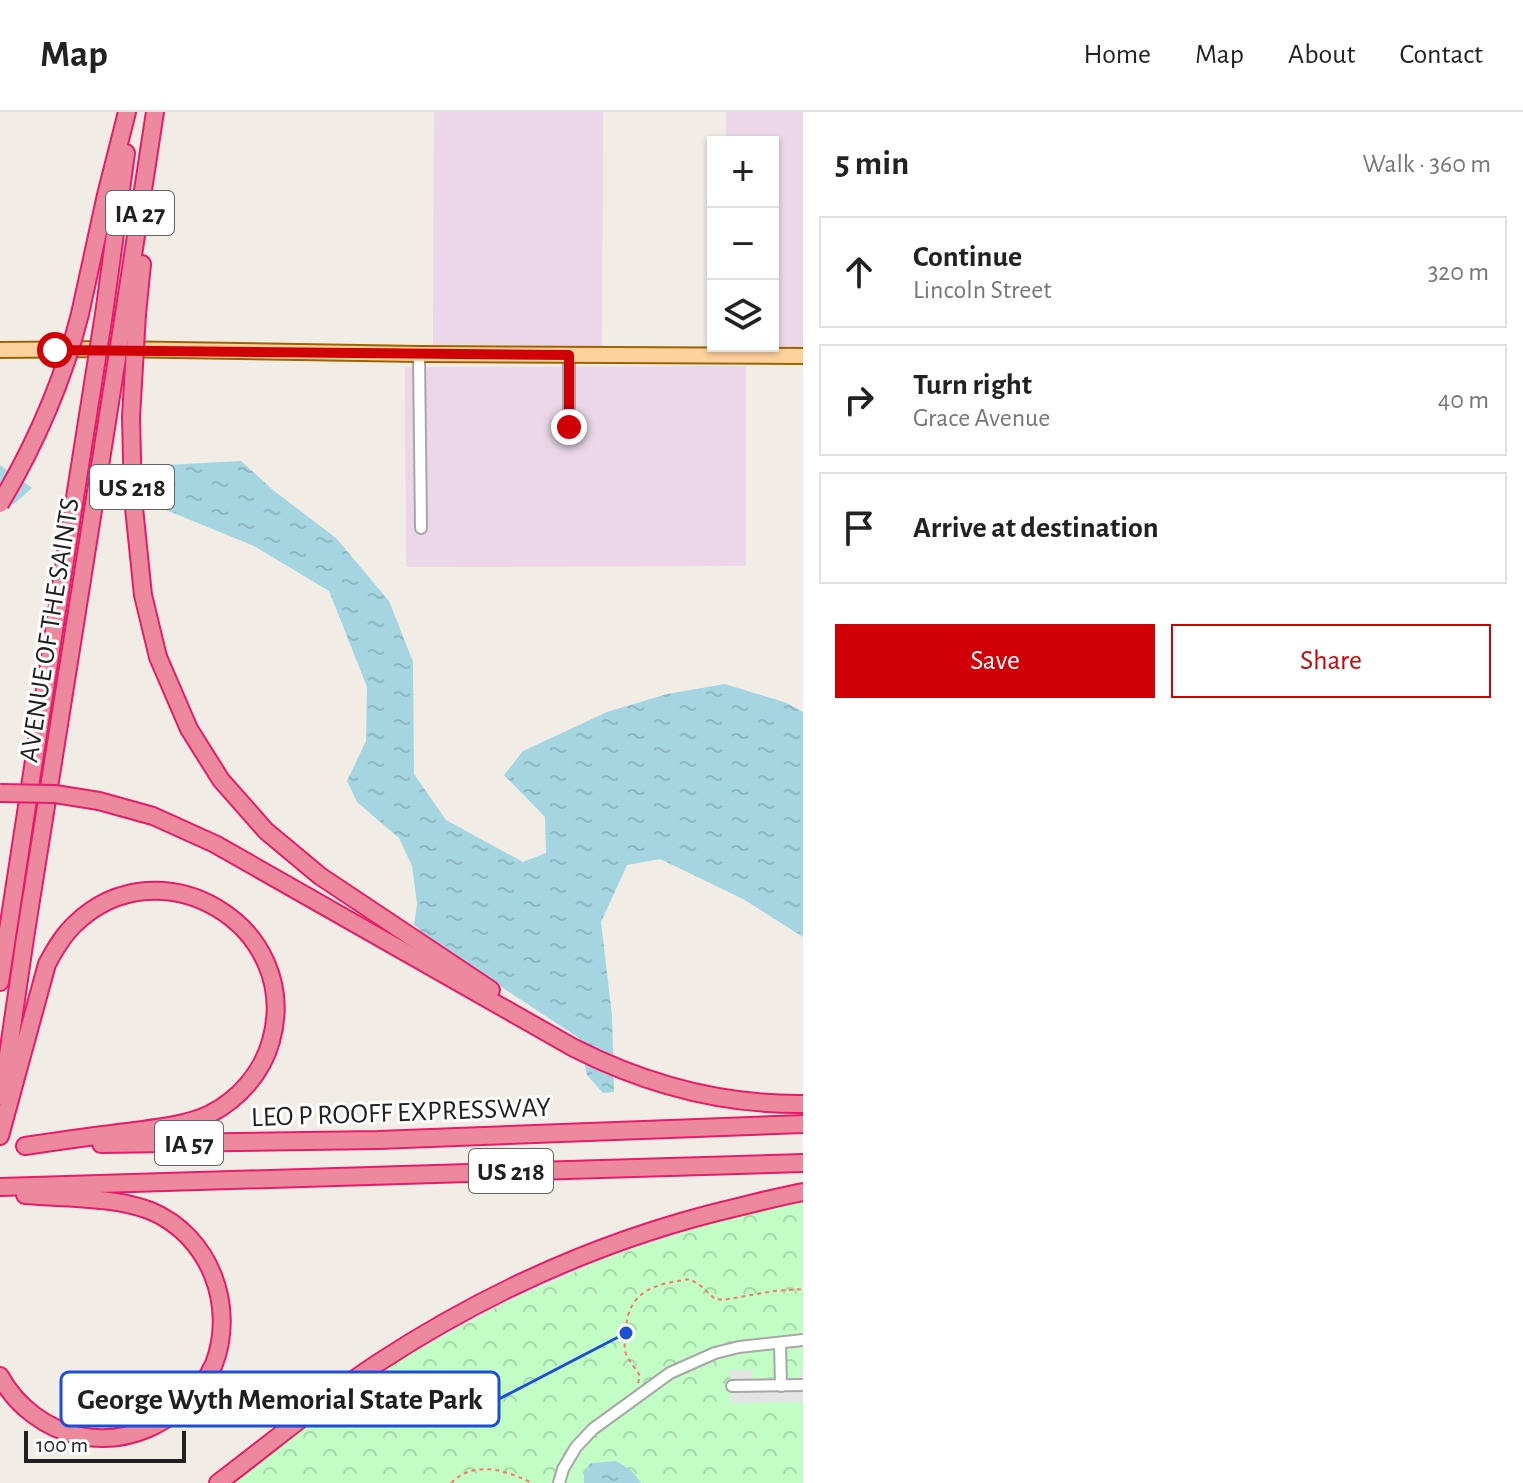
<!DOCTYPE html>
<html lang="en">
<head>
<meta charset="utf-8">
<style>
  body { margin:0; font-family:"Alegreya Sans",sans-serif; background:#f6f6f6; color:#222 }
  .controls { position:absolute; right:24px; top:24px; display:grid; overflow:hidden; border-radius:0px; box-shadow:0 2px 6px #0004 }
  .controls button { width:72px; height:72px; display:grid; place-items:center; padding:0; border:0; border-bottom:2px solid #e0e0e0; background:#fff; color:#222; font:40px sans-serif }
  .scale { position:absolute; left:24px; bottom:20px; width:162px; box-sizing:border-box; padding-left:8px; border:4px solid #202020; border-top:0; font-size:22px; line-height:28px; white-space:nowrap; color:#202020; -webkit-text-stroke:6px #fff; paint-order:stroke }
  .stop { position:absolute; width:24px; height:24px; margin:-18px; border:6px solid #d00006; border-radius:50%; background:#fff }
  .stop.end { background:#d00006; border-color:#fff; box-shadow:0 2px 8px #0008 }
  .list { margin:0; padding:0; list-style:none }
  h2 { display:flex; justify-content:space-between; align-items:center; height:104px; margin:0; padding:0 32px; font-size:34px }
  h2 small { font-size:26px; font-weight:400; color:#767676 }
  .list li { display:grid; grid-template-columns:52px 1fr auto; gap:24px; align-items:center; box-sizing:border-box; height:112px; margin:0 16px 16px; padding:0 16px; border:2px solid #e0e0e0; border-radius:0px }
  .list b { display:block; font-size:30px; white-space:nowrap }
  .list p { margin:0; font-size:26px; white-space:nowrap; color:#767676 }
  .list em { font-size:26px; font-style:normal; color:#767676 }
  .actions { display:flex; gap:16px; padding:24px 32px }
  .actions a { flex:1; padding:18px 0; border:2px solid #d00006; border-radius:0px; text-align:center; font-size:28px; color:#d00006 }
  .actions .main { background:#d00006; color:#fff }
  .icon { flex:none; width:44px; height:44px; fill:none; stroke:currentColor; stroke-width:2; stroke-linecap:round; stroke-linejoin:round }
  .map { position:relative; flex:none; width:803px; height:1371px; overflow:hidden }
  header { display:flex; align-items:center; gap:48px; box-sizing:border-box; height:112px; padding:0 40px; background:#fff; border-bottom:2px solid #e0e0e0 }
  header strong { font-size:38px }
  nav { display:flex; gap:44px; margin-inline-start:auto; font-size:28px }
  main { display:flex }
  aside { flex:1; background:#fff }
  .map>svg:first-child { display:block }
</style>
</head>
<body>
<header>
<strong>Map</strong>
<nav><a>Home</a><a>Map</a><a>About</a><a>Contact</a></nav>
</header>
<main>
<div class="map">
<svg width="803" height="1371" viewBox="0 0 803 1371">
  <defs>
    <pattern id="park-crowns" width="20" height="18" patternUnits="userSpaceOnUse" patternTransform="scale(2)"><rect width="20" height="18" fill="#c1fdc4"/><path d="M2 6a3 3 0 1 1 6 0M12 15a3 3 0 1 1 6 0" fill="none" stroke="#a6d9a8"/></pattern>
    <pattern id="water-ripples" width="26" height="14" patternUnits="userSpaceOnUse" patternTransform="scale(2)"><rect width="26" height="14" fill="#a4d5e1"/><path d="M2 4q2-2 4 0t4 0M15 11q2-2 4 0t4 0" fill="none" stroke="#8db7c1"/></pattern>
  </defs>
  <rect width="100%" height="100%" fill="#f1ede6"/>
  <g fill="#ebd7e8">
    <path d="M434,0H603L602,234L433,233Z"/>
    <path d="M726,0H803V236H727V234H773V30H726Z"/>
    <path d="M746,254V454L406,455L405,255Z"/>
  </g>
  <path fill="url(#park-crowns)" d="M803,1090V1371H234L307,1314L395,1251L504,1191L611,1144L722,1108Z"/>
  <path fill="#e4e4e4" d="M801,1256H803V1290L731,1291L730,1258H752L753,1266H800Z"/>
  <g fill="url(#water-ripples)">
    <path d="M241,349L273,378L336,426L389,489L413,550L414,662L446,708L523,750L546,741L545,705L504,663L523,639L607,600L667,582L725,572L787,591L803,600V825L743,787L660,747L627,753L601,810L612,903L614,980L603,981L587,963L579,926L433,830L414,813L417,792L412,754L399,726L357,690L347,669L366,629L367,575L329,479L254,434L166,398L145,381L148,366L165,353Z"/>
    <path d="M0,353L32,376L14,392L0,393Z"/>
    <path d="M616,1349L632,1359L641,1371H584V1360L591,1351Z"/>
  </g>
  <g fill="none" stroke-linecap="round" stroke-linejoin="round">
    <g stroke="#a7a7a7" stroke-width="14">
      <g id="minor">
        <path d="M419,242L421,416"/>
        <path d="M569,315V243"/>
        <path d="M780,1231L781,1274"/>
        <path d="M732,1274L803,1273"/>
        <path d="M559,1371L563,1357L576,1335L593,1317L670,1261L715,1241L739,1235L803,1228"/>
      </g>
    </g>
    <g stroke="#9c6400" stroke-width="18">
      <path id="major" d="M0,238L110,237L419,242L803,244"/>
    </g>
    <g stroke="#e71b67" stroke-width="20">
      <g id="highway">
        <path d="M80,202L106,83L127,0"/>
        <path d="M104,202L126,41"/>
        <path d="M124,202L155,0"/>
        <path d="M137,202L142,152"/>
        <path d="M158,545L189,617L221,668L266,719L320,764L491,878"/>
        <path d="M99,689L153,704L215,732L574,936C647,973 721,993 803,992"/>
        <path d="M0,870L55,512"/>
        <path d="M2,984L25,826L75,512"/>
        <path d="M0,1024L47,852C55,837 63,823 75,812C161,729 303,814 271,929C262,961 239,987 210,1002C184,1014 155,1016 127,1020C93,1024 59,1029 25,1034"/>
        <path d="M101,1032L378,1028L803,1012"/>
        <path d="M0,1075L803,1051"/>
        <path d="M0,1264C16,1294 46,1317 80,1324C128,1333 173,1312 201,1273C206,1267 211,1259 214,1252C236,1194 210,1124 151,1099C116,1085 64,1086 25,1083"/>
        <path d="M218,1371C271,1331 322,1288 378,1251C488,1179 609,1125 738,1095C759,1090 781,1084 803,1080"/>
      </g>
    </g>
    <g stroke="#ff7469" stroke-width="2" stroke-dasharray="4 4" stroke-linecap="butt">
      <path d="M638,1271L640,1264C636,1257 629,1249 626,1242C623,1234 626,1224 626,1216C629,1177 657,1172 690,1167L701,1174L715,1187L723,1188L774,1179L803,1177"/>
      <path d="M451,1371C474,1348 506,1358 532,1371"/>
    </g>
    <use href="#minor" stroke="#fff" stroke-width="10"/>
    <use href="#major" stroke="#ffd29d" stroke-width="14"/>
    <use href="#highway" stroke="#ed899e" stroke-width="16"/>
    <g stroke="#e71b67" stroke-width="20" stroke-linecap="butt">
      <g id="highway-bridge">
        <path d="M137,202L131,305L133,386L143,483L158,545"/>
        <path d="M0,392C36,331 63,270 80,202"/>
        <path d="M55,512L104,202"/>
        <path d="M75,512L124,202"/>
        <path d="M0,681L55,682L99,689"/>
      </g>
    </g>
    <use href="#highway-bridge" stroke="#ed899e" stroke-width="16"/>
  </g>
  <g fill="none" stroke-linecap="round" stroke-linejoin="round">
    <path stroke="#d00006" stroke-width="10" d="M55,238L569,243V315"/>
  </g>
  <g text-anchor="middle" stroke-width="6" stroke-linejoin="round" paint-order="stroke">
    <g fill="#fff" stroke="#636363" stroke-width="2">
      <rect x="106" y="79" width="68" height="44" rx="6"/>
      <rect x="90" y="353" width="84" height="44" rx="6"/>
      <rect x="155" y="1009" width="68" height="44" rx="6"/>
      <rect x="469" y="1037" width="84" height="44" rx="6"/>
    </g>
    <g font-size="26" font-weight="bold" fill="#202020">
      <text x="140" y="110">IA 27</text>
      <text x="132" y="384">US 218</text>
      <text x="189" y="1040">IA 57</text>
      <text x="511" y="1068">US 218</text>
    </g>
    <g font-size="28" fill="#202020" stroke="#fff">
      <text transform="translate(48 518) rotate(-81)" y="10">AVENUE OF THE SAINTS</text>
      <text transform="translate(401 999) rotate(-2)" y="10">LEO P ROOFF EXPRESSWAY</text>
    </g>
  </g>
  <path fill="none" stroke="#1d4ed8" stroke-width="3" d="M626 1221L499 1287"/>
  <circle fill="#1d4ed8" stroke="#fff" stroke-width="3" cx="626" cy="1221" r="8"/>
  <rect fill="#fff" stroke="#1d4ed8" stroke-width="3" x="61" y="1260" width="438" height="54" rx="8"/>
  <g font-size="30" text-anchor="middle" font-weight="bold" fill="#202020">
    <text x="280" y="1297">George Wyth Memorial State Park</text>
  </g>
</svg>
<div class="controls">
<button>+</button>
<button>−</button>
<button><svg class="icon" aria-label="layers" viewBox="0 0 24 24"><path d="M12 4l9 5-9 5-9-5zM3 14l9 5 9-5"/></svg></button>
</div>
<div class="scale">100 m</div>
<div class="stop" style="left:55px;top:238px"></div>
<div class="stop end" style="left:569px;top:315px"></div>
</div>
<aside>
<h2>5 min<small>Walk · 360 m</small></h2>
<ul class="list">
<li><svg class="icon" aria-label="ahead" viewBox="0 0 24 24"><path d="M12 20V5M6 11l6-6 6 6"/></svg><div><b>Continue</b><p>Lincoln Street</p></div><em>320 m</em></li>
<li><svg class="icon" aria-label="right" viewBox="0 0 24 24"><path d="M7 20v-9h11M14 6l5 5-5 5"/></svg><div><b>Turn right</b><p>Grace Avenue</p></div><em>40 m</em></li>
<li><svg class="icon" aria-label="arrive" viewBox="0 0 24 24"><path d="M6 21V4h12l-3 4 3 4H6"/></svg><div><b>Arrive at destination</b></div></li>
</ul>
<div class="actions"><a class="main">Save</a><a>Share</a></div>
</aside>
</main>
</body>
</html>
